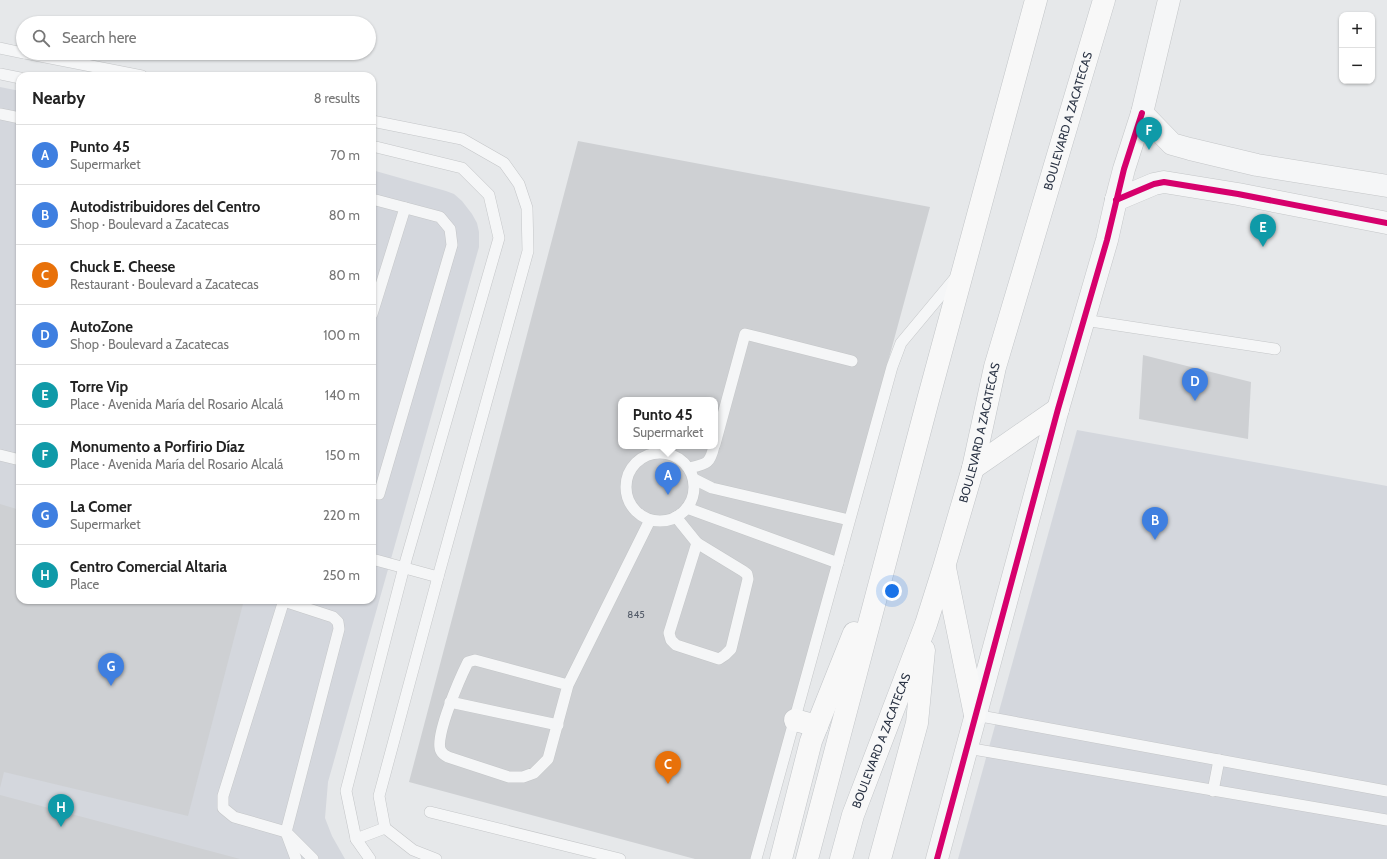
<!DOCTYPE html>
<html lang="en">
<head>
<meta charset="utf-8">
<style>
  body { margin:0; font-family:Cabin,sans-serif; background:#f6f6f6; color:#222 }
  .controls { position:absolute; right:12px; top:12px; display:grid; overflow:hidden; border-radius:8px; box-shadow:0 1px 3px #0004 }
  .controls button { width:36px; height:36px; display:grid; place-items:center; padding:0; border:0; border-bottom:1px solid #e0e0e0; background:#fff; color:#222; font:20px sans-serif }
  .you { position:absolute; left:892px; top:591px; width:14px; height:14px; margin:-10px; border:3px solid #fff; border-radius:50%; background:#1a73e8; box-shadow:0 0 0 6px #1a73e833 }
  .badge { display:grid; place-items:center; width:26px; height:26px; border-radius:50%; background:#db2777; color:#fff; font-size:13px; font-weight:700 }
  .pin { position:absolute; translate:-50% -33px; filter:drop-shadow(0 1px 2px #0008) }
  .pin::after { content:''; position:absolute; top:21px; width:14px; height:12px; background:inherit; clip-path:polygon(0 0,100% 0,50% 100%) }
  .popup { position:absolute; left:618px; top:397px; width:100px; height:52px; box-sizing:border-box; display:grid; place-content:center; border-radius:8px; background:#fff; filter:drop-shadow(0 1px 3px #0005); font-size:13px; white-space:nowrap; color:#767676 }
  .popup b { font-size:15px; color:#222 }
  .popup::after { content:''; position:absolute; left:50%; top:100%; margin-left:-8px; border:8px solid transparent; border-top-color:#fff }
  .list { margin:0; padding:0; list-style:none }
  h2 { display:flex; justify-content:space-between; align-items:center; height:52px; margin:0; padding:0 16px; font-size:17px }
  h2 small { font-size:13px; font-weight:400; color:#767676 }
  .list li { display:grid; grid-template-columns:26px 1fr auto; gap:12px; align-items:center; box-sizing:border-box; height:60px; padding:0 16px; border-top:1px solid #e0e0e0 }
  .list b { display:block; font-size:15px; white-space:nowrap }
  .list p { margin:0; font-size:13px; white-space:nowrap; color:#767676 }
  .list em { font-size:13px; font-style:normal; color:#767676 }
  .icon { flex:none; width:22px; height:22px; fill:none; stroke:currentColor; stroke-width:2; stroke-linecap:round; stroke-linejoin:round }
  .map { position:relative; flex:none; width:1387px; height:859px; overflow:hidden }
  .search { position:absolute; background:#fff; box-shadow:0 1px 3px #0004; left:16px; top:16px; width:360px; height:44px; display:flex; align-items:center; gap:10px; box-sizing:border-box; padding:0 14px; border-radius:22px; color:#767676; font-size:15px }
  .panel { position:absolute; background:#fff; box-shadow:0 1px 3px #0004; left:16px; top:72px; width:360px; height:532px; border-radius:12px }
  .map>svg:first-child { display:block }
</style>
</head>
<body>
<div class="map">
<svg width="1387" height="859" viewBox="0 0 1387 859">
  <rect width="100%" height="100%" fill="#e6e8ea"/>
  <g fill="#d4d7dd">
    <path d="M0,87L20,91V600H372V170L446,191L454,194L462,201L472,214L477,223L479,232V247L328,782L325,818L332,836L345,859H0Z"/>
    <path d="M1077,430L1387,486V859H958Z"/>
  </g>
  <g fill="#ced0d3" fill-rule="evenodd">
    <path d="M578,141L930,207L753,859H695L409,782ZM621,400H715V446H621Z"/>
    <path d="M1143,355L1251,382L1248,439L1139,419Z"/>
    <path d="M0,504L20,510V600H244L188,816L4,772L0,788Z"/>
    <path d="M0,795L240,859H0Z"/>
  </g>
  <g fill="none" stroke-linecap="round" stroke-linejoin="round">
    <g stroke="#c4c6c8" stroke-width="12">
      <g id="service">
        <path d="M0,48L23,53"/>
        <path d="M25,53L142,76"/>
        <path d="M0,74L20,78"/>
        <path d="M0,114L20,118"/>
        <path d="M372,121L462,139L504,163L519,184L527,208L528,251L438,577L379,796L385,828L413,850L436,859"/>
        <path d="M372,199L440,217L450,229L452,245L379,494L372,493"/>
        <path d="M372,314L405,208"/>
        <path d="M1084,320L1275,349"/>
        <path d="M715,444L745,334L852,361"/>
        <circle cx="660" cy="487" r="34"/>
        <path d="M0,455L20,460"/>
        <path d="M689,468C707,464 710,464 714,446"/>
        <path d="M694,479L712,488L849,520"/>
        <path d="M687,508L838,563"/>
        <path d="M676,517L697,543"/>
        <path d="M697,543L743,571L747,574L748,579L731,649L725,655L719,659L676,645L671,640L669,633Z"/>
        <path d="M372,559L438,577"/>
        <path d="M284,600L223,796V808L234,817L286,832L313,859"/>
        <path d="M284,601L333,617L338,622L339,629L286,832L296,859"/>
        <path d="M568,685L475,660L468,662C461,676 433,739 441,751C442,753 446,756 448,757L509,777H523L534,773L548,759L568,685L650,520"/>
        <path d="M450,702L558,725"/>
        <path d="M975,715L1387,791"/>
        <path d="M967,748L1387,820"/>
        <path d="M1213,791L1219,760"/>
        <path d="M430,812L620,859"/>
        <path d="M356,839L385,828"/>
        <path d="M370,859L356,839L346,791L404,567L499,238L489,195L462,168L372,146"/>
        <path d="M756,859L892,367L901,343L956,277"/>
      </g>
    </g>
    <g stroke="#c4c6c8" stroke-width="23">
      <path id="minor" d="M937,859L1058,409L1107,240L1116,200"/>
    </g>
    <g stroke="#c4c6c8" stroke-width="23">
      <g id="tertiary">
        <path d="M1169,0L1142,113L1172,144L1190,149L1257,165L1387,186"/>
        <path d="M1116,200L1154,184L1164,182L1238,194L1387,223"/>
        <path d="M1116,200L1124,169L1142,113"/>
      </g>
    </g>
    <g stroke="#c2c5c8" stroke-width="23">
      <g id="primary">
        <path d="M973,468L1058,409"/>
        <path d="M945,568L975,715"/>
        <path d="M795,720L817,726"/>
        <path d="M781,859L811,741L854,633"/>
        <path d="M807,859L928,400L1036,0"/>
        <path id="s1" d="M841,859L853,815L926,624L944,567L973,468L995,367L1104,0"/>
        <path d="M880,859L917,723L924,650"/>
      </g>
    </g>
    <use href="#service" stroke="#f5f6f7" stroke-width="11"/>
    <use href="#minor" stroke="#f5f6f7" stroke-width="22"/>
    <use href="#tertiary" stroke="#f5f6f7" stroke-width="22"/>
    <use href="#primary" stroke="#f8f8f8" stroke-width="22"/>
    <g stroke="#f4f6f9" stroke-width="8">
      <g id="cycleway">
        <path d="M1116,200L1154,184L1164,182L1238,194L1387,223"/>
        <path d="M937,859L1058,409L1107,240L1124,169L1142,113"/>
      </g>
    </g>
    <use href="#cycleway" stroke="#d6006c" stroke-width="6"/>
  </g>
  <g text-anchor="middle" stroke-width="3.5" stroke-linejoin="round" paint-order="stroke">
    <g font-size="10" fill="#545c69">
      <text x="636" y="618">845</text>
    </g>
    <g font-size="12" fill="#2b3445" stroke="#f4f6f9">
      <text dy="4" stroke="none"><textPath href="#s1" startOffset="773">BOULEVARD A ZACATECAS</textPath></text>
      <text dy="4" stroke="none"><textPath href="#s1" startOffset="449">BOULEVARD A ZACATECAS</textPath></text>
      <text dy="4" stroke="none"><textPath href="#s1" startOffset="125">BOULEVARD A ZACATECAS</textPath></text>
    </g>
  </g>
</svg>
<div class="controls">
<button>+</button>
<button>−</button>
</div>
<div class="you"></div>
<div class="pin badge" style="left:668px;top:495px;background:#3f7fe0">A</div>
<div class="popup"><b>Punto 45</b>Supermarket</div>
<div class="pin badge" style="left:1155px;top:540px;background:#3f7fe0">B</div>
<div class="pin badge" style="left:668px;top:784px;background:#e8710a">C</div>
<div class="pin badge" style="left:1195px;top:401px;background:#3f7fe0">D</div>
<div class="pin badge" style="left:1263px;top:247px;background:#0f9aa8">E</div>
<div class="pin badge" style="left:1149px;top:150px;background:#0f9aa8">F</div>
<div class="pin badge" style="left:111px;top:686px;background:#3f7fe0">G</div>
<div class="pin badge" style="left:61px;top:827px;background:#0f9aa8">H</div>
<div class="search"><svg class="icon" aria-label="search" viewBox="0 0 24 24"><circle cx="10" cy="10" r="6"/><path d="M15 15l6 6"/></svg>Search here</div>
<section class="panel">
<h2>Nearby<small>8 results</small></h2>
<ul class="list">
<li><span class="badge" style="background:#3f7fe0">A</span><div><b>Punto 45</b><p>Supermarket</p></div><em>70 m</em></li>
<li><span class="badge" style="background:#3f7fe0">B</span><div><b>Autodistribuidores del Centro</b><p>Shop · Boulevard a Zacatecas</p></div><em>80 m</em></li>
<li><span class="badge" style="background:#e8710a">C</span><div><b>Chuck E. Cheese</b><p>Restaurant · Boulevard a Zacatecas</p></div><em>80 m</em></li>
<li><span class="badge" style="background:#3f7fe0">D</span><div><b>AutoZone</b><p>Shop · Boulevard a Zacatecas</p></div><em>100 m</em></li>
<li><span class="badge" style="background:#0f9aa8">E</span><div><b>Torre Vip</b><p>Place · Avenida María del Rosario Alcalá</p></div><em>140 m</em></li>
<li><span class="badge" style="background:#0f9aa8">F</span><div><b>Monumento a Porfirio Díaz</b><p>Place · Avenida María del Rosario Alcalá</p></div><em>150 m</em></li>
<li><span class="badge" style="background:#3f7fe0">G</span><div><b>La Comer</b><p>Supermarket</p></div><em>220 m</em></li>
<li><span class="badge" style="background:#0f9aa8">H</span><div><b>Centro Comercial Altaria</b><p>Place</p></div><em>250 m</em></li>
</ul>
</section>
</div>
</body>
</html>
